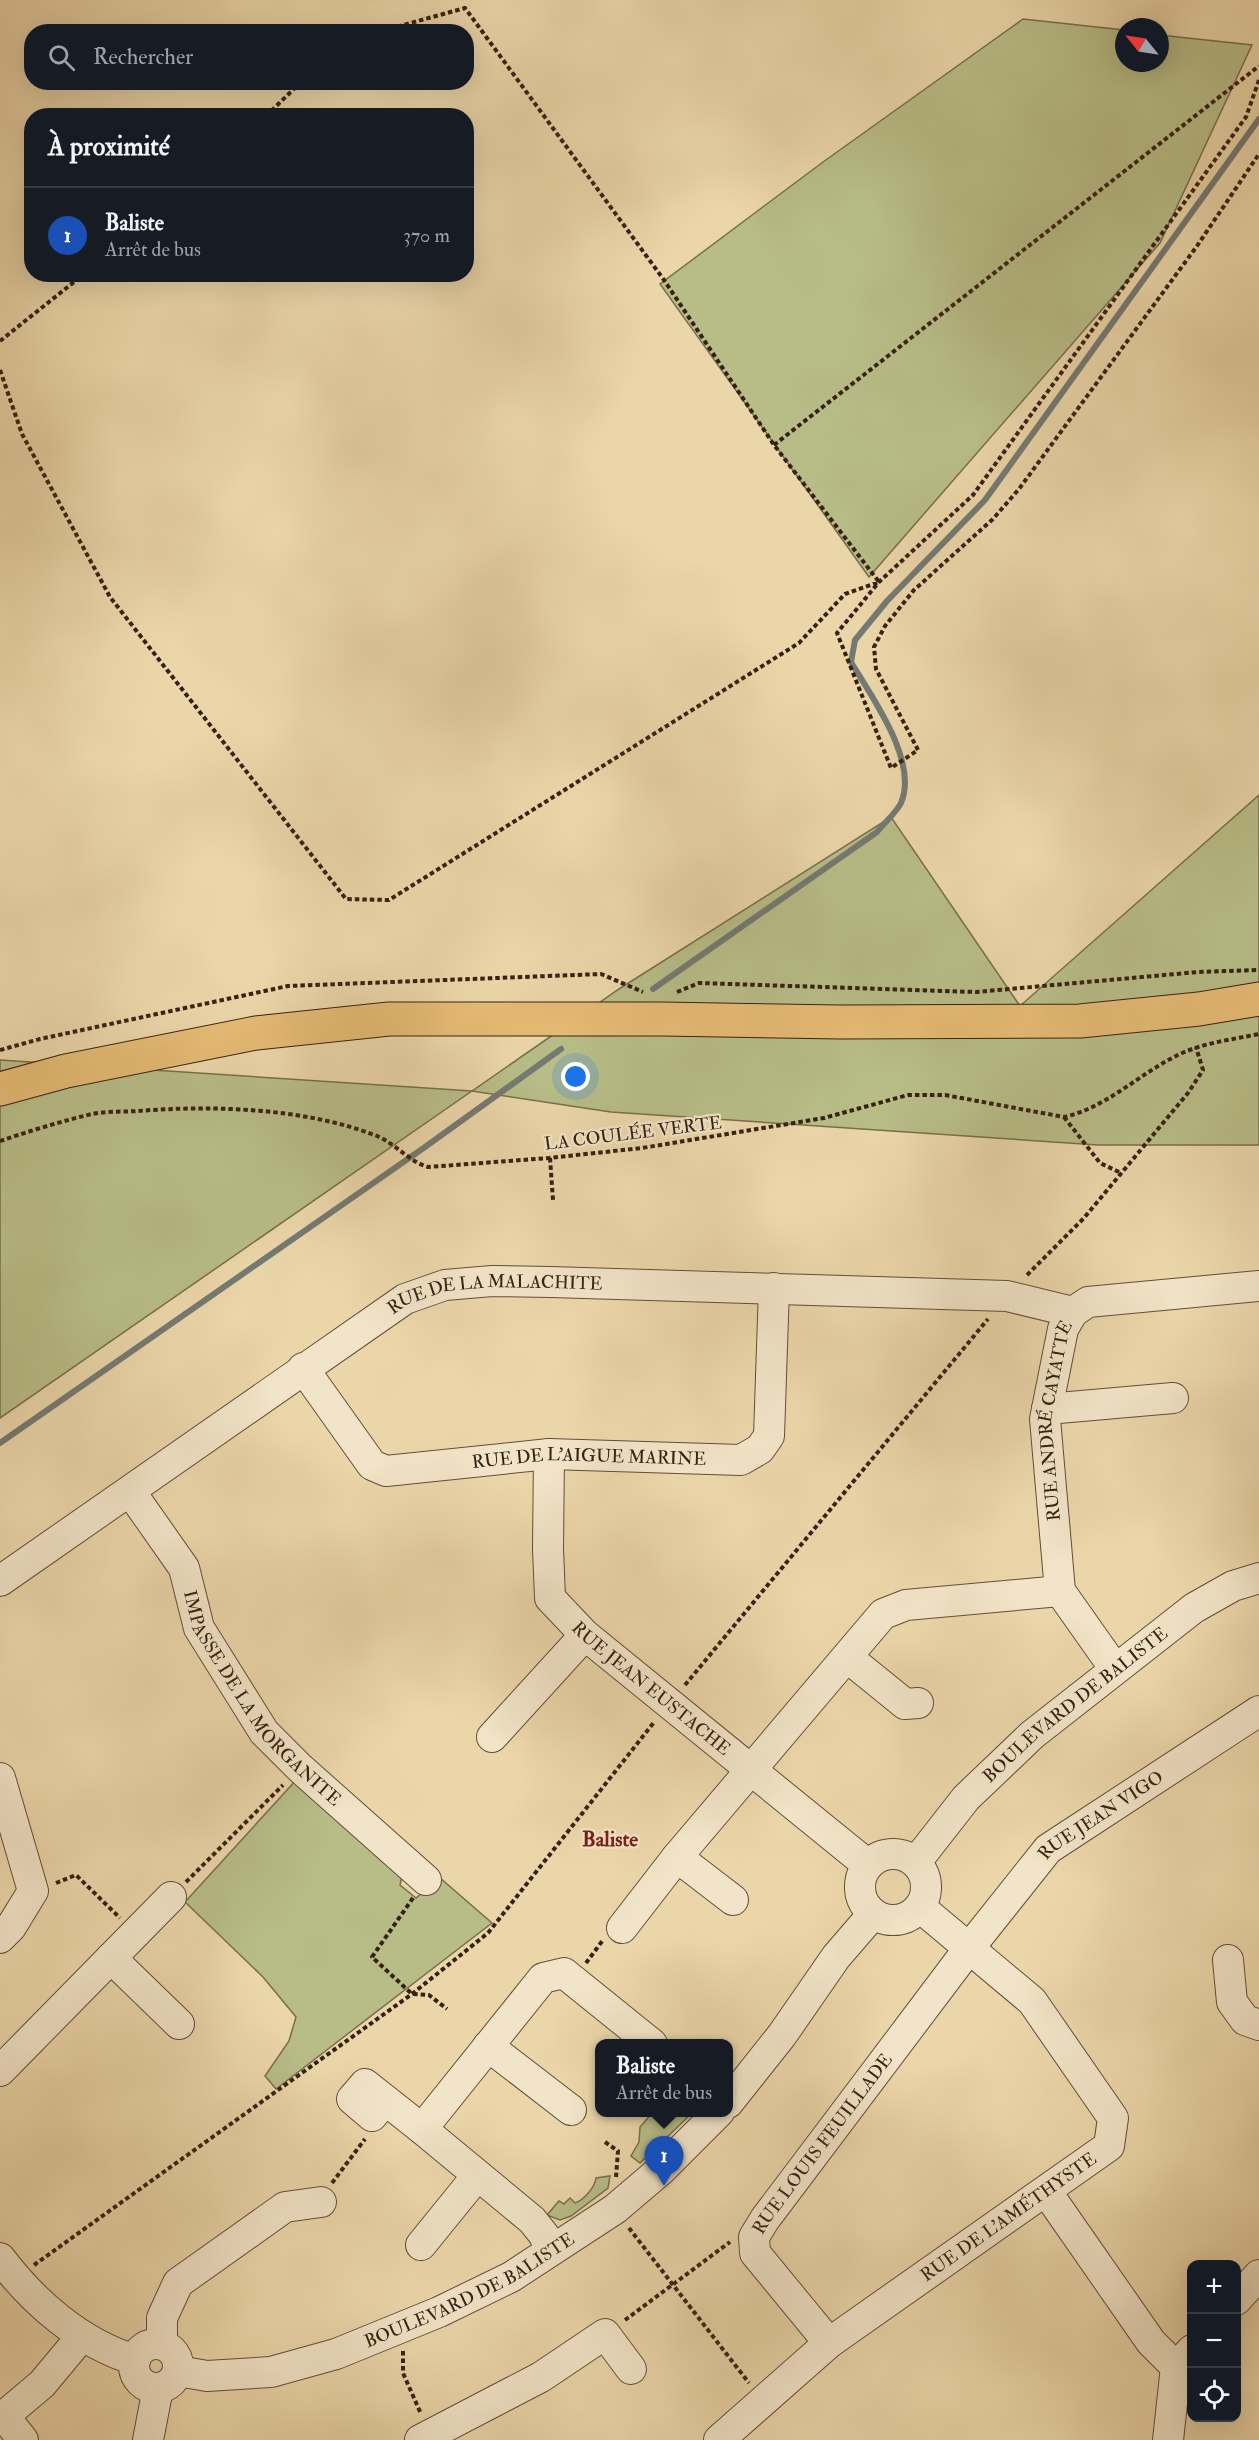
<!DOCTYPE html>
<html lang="fr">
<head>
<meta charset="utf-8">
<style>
  body { margin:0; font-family:"IM FELL Double Pica",serif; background:#20242c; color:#f1f3f6 }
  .controls { position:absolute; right:18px; bottom:18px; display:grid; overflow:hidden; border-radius:12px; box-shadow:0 6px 24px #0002 }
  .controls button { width:54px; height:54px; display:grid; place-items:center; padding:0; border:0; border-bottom:2px solid #363941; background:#171b24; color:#f1f3f6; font:30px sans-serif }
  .compass { position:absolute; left:1115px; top:18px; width:54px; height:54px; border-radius:50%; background:#171b24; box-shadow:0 6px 24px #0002; rotate:300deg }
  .you { position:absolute; left:576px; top:1077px; width:21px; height:21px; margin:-15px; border:4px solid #fff; border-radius:50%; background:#1a73e8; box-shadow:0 0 0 9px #1a73e833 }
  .badge { display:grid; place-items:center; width:39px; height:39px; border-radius:50%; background:#c59692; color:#fff; font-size:20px; font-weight:700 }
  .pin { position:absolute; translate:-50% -50px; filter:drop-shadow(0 2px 3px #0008) }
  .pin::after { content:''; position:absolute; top:32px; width:21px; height:18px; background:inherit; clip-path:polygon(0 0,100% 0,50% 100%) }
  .popup { position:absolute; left:595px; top:2039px; width:138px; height:78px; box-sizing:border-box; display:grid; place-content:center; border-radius:12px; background:#171b24; filter:drop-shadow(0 2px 4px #0005); font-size:20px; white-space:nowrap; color:#9ea1a6 }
  .popup b { font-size:22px; color:#f1f3f6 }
  .popup::after { content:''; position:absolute; left:50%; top:100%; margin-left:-12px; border:12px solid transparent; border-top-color:#171b24 }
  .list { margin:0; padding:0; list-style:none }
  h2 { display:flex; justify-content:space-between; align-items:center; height:78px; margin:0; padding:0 24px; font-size:26px }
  h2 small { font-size:20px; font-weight:400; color:#9ea1a6 }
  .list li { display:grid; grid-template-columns:39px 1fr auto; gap:18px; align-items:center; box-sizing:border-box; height:96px; padding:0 24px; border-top:2px solid #363941 }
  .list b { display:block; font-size:22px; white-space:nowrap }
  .list p { margin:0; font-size:20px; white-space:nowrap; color:#9ea1a6 }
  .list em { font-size:20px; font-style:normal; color:#9ea1a6 }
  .icon { flex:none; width:33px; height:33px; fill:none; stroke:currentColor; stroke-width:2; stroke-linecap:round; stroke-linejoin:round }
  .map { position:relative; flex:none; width:1259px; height:2440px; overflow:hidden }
  .search { position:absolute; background:#171b24; box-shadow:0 6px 24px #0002; left:24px; top:24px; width:450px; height:66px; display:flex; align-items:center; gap:15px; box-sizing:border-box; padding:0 21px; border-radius:24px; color:#9ea1a6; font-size:22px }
  .panel { position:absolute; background:#171b24; box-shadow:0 6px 24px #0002; left:24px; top:108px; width:450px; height:174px; border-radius:24px }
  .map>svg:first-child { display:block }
</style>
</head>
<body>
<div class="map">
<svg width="1259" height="2440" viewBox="0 0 1259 2440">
  <rect width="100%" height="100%" fill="#ebd6aa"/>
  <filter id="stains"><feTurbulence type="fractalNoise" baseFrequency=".00333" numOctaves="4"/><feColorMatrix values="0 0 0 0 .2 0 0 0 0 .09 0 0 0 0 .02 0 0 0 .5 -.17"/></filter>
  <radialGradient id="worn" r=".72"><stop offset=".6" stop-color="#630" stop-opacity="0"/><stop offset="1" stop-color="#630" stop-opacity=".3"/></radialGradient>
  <g fill="#b8bd88" stroke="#776f4c" stroke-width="1.5">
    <path d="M1023,19L1124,30V63H1160V35L1252,45L1160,243L869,577L660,284L823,162Z"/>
    <path d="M1259,795V1145H1098L611,1112L472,1091L0,1418V1060L472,1091L619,989L891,817L1020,1006Z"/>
    <path d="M297,1779L404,1869L400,1885L416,1898L440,1878L492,1923L276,2089L265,2076L289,2041L296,2017L263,1977L185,1902Z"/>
    <path d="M652,2113H692L640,2163L631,2156L639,2142L640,2127Z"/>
    <path d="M610,2176L608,2188L571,2216L560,2220L547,2215L559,2201L564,2204L570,2198L575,2203C584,2200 595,2187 596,2178Z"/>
  </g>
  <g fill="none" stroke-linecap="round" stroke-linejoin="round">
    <g stroke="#747a73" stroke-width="6">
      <path d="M653,989L877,832C884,823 896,813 901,803C919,761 871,696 851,662L855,640L887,601L985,500L1259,119"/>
      <path d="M0,1443L425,1147L561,1049"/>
    </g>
    <g stroke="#634e37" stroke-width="32">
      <g id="minor">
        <path id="s1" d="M303,1368L372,1465L386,1471L549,1454L741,1460L760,1449L769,1436L774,1288"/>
        <path d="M1047,1409L1173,1398"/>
        <path id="s2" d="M549,1454L548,1549L550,1598L585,1635L868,1865"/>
        <path id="s3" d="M130,1491L184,1568L199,1628L264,1732L300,1768L426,1880"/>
        <path id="s4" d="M0,1581L405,1299L445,1285L492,1281L551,1282L1007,1296L1073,1312"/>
        <path d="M847,1657L905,1704L918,1703"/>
        <path id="s5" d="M1115,1669L1060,1591L1045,1419L1063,1329L1073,1312L1088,1302L1259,1286"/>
        <path d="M492,1737L585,1635"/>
        <path d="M0,1778L33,1891L11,1927L0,1938"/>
        <circle cx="893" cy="1887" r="33"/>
        <path d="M677,1857L733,1900"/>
        <path id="s6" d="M916,1862L966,1798L1032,1735L1194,1608L1233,1586L1259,1578"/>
        <path d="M622,1928L677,1857L883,1614L906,1605L1060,1591"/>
        <path d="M111,1958L179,2024"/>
        <path d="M1228,1960L1232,2002L1245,2020L1259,2025"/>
        <path d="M488,2046L571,2110"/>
        <path d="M0,2071L171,1897"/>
        <path d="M385,2100L372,2116L352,2099L365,2084L422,2129"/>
        <path d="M728,2103L782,2035L836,1957L873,1914"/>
        <path d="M1046,2191L1151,2342L1176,2367"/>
        <path d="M421,2245L477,2176"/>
        <path d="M550,2250L544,2235L532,2220L422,2129L543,1978L564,1973L652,2044"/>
        <path d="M0,2258C34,2303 80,2343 135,2360"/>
        <path d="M1236,2300L1259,2275"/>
        <path id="s7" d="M829,2343L755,2253L754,2237L765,2219L970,1947L1048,1849L1259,1711"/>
        <circle cx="156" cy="2366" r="22"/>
        <path d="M162,2344V2318L178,2283L285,2207L321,2202"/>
        <path id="s8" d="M178,2371L207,2376L271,2372L336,2354L439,2312L511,2277L615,2209L662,2169L719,2112"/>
        <path d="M23,2440L4,2416L42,2384L82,2336"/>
        <path d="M148,2440L158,2388"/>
        <path d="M420,2440L541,2377L605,2334L631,2369"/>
        <path id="s9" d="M719,2440L829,2343L1109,2146L1113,2118L1032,2001L921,1908"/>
        <path d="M1168,2440L1176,2367L1192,2350"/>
      </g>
    </g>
    <g stroke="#362111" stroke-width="35">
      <path id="major" d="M0,1089L66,1071L256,1033L389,1019H662L841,1022L1080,1021L1199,1009L1259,999"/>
    </g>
    <g stroke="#362111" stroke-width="4" stroke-dasharray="4.5 3" stroke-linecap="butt">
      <path d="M1259,80L1246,117L973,495L879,582L837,633L891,768L918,750L876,669L874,647L885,626L914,590L993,519L1019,489L1197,246L1259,154"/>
      <path d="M266,116L301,82"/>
      <path d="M0,341L84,274"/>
      <path d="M0,370L22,434L110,597L346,899L389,900L799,643L845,594L879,582L774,445L664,280L465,8L378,32"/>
      <path d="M774,445L1259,66"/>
      <path d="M677,992L699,983L976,992L1198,972L1259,970"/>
      <path d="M0,1050L40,1039L288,986L601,974L643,992"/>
      <path d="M1064,1117L1100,1163L1121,1173"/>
      <path d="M0,1141C30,1131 62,1121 92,1114C107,1111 123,1112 138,1111C213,1105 306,1108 377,1136C396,1144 408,1161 428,1167L549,1158L642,1148L824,1118L908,1095H945L1064,1117C1105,1108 1137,1076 1174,1057C1200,1043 1230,1040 1259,1034"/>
      <path d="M550,1158L553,1200"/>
      <path d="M1027,1275L1084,1218L1188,1093L1203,1070L1196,1047"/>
      <path d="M685,1685L988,1319"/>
      <path d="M186,1882L283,1785"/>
      <path d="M56,1883L76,1875L120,1918"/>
      <path d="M413,1898L372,1957L412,1994L429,1995L447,2009"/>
      <path d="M586,1963L603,1940"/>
      <path d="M605,2142L618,2151L616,2177"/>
      <path d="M332,2183L365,2139"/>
      <path d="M629,2228L749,2383"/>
      <path d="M34,2265L412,1994L488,1933L655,1721"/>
      <path d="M625,2320L730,2242"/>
      <path d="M403,2351V2373L421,2414"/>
    </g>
    <use href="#minor" stroke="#f2e4c8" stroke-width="30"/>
    <use href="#major" stroke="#e6bb75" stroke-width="33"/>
  </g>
  <g text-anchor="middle" stroke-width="4.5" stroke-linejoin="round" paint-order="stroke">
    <g font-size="18" fill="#362111" stroke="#f2e4c8">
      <text transform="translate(633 1133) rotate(-7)" y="6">LA COULÉE VERTE</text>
      <text dy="6" stroke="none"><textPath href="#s4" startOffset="584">RUE DE LA MALACHITE</textPath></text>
      <text dy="6" stroke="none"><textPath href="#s5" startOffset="267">RUE ANDRÉ CAYATTE</textPath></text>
      <text dy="6" stroke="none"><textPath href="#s1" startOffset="338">RUE DE L'AIGUE MARINE</textPath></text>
      <text dy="6" stroke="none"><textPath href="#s2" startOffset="280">RUE JEAN EUSTACHE</textPath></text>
      <text dy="6" stroke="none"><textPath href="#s3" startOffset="249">IMPASSE DE LA MORGANITE</textPath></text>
      <text dy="6" stroke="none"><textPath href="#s6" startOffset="225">BOULEVARD DE BALISTE</textPath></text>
      <text dy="6" stroke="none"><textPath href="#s7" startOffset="682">RUE JEAN VIGO</textPath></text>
      <text dy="6" stroke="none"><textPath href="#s7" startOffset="248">RUE LOUIS FEUILLADE</textPath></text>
      <text dy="6" stroke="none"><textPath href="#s9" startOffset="366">RUE DE L'AMÉTHYSTE</textPath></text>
      <text dy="6" stroke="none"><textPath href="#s8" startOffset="309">BOULEVARD DE BALISTE</textPath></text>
    </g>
    <g font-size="21" font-weight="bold" fill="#7a1f14" stroke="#f2e4c8">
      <text x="610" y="1846">Baliste</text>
    </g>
  </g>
  <rect width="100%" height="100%" filter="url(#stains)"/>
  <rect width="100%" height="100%" fill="url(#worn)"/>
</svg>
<div class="controls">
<button>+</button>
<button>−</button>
<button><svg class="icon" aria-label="locate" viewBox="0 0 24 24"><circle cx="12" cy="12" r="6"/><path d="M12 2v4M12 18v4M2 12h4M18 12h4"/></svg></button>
</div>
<svg class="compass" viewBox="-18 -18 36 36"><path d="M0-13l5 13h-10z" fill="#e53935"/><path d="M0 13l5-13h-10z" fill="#9ea1a6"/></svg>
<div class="you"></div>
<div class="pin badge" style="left:664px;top:2186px;background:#1a4fb4">1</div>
<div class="popup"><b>Baliste</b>Arrêt de bus</div>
<div class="search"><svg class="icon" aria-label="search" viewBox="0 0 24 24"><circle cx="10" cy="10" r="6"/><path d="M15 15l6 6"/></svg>Rechercher</div>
<section class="panel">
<h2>À proximité<small></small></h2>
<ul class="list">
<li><span class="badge" style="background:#1a4fb4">1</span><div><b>Baliste</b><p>Arrêt de bus</p></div><em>370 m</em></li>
</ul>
</section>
</div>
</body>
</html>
